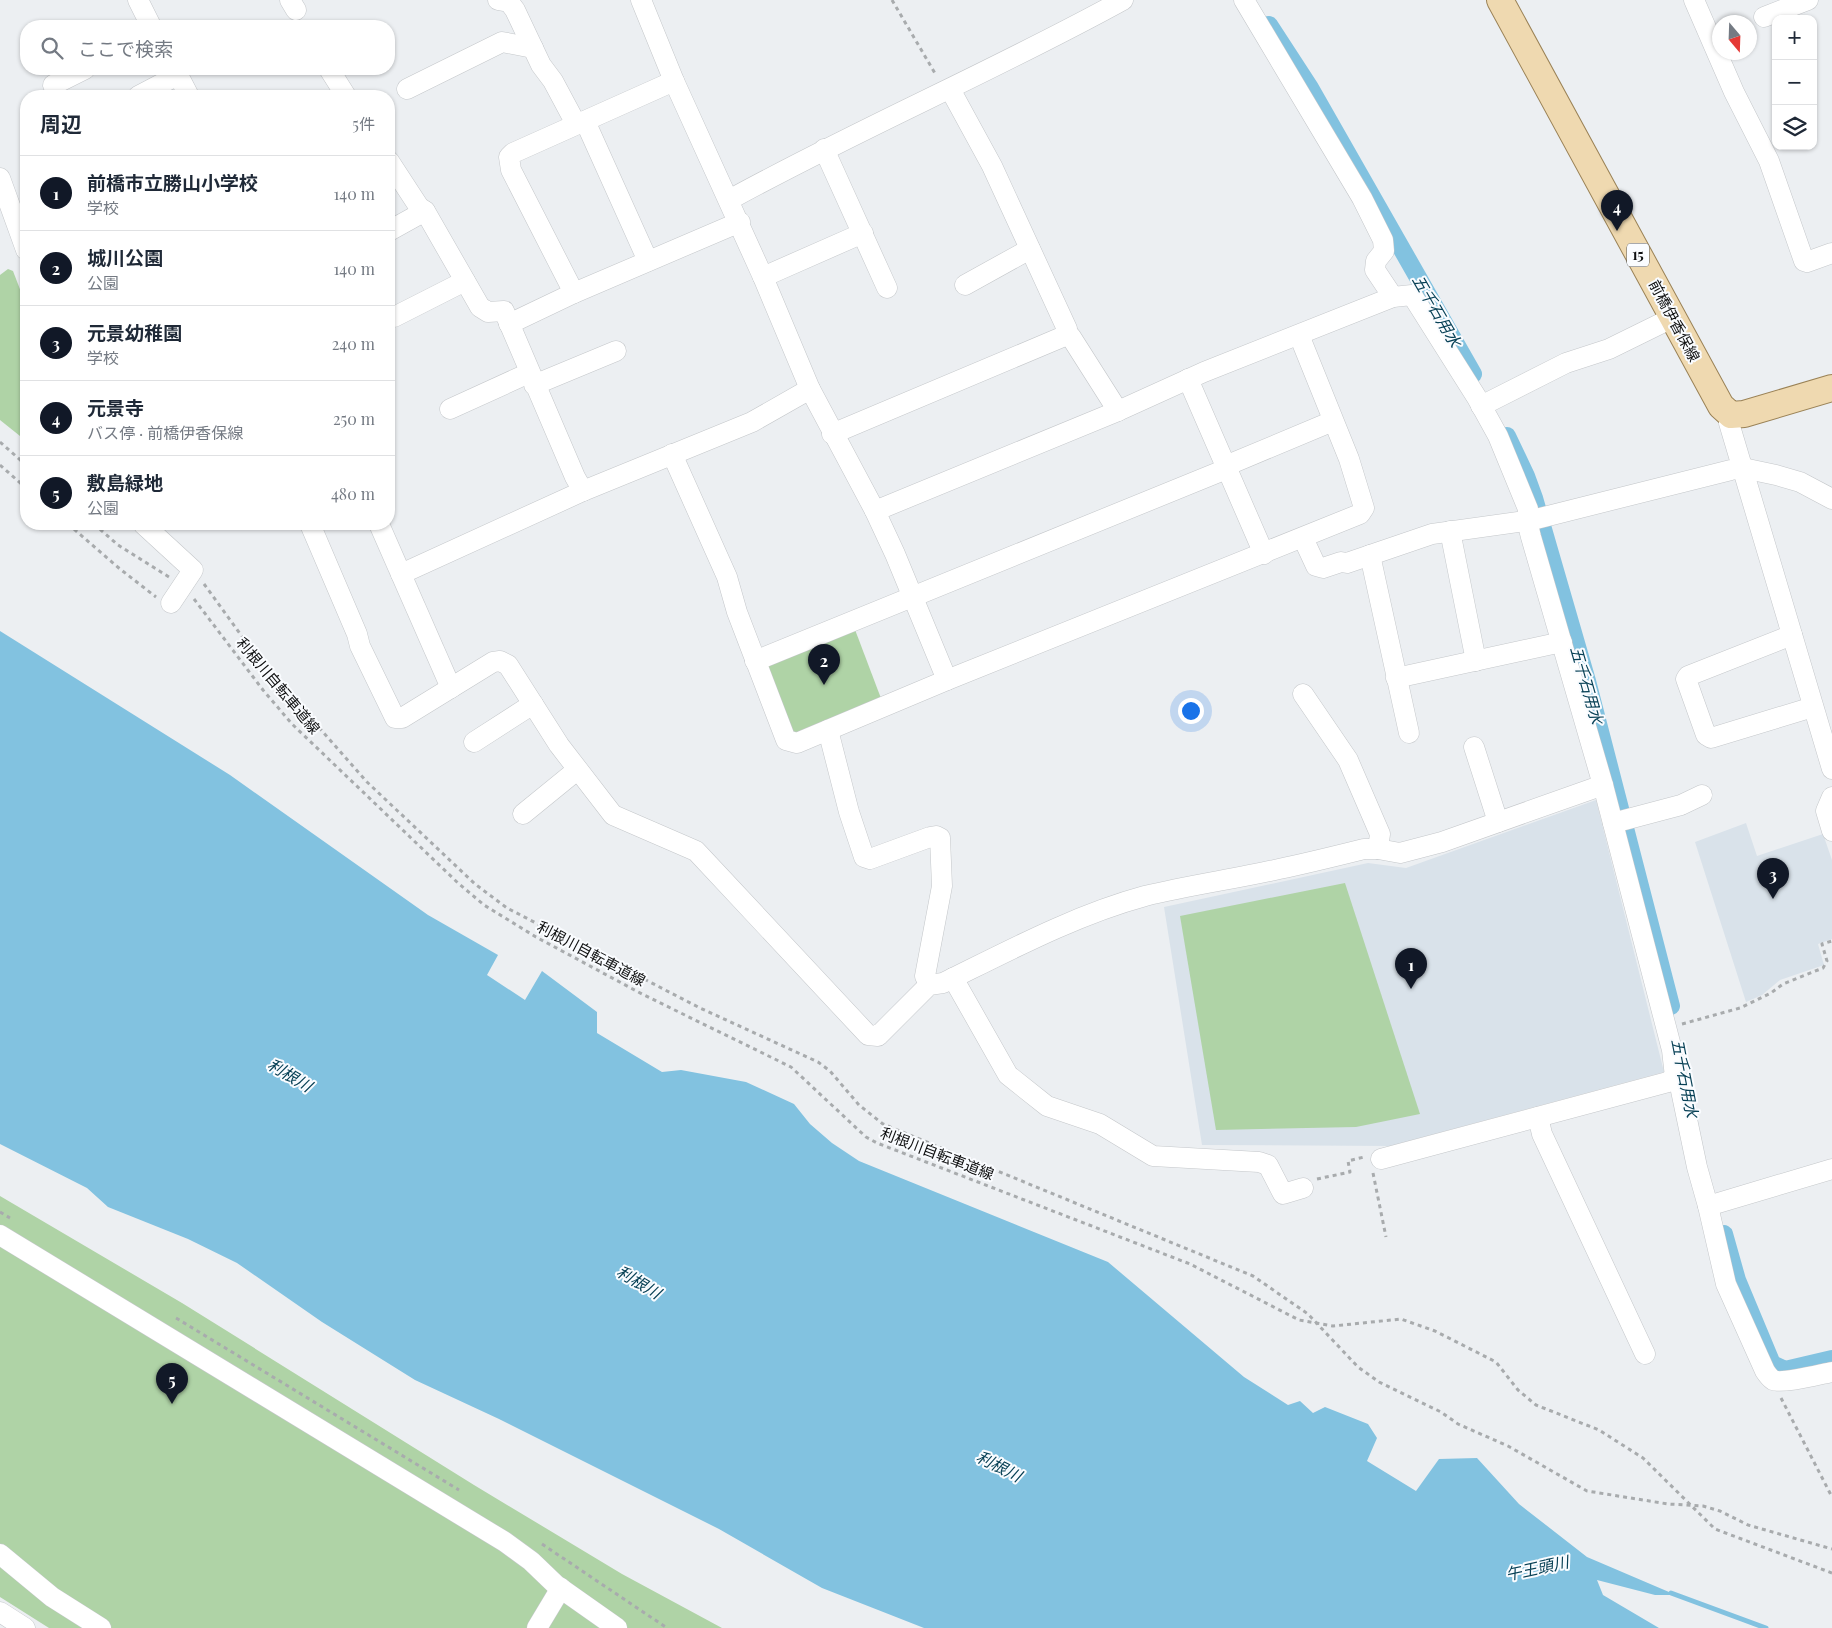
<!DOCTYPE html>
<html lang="ja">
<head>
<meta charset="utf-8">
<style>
  body { margin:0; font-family:"Playfair Display","Noto Sans JP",serif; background:#f2f2f3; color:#1f2937 }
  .controls { position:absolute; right:15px; top:15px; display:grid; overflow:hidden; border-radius:10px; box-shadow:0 1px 4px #0004 }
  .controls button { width:45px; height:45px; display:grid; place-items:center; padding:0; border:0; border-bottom:1px solid #e0e1e3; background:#fff; color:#1f2937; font:25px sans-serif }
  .compass { position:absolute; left:1712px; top:15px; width:45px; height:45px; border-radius:50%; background:#fff; box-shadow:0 1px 4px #0004; rotate:161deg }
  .you { position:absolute; left:1190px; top:710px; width:18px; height:18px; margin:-12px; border:4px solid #fff; border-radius:50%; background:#1a73e8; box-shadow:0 0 0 8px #1a73e833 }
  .badge { display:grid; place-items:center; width:32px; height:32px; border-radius:50%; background:#111827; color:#fff; font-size:16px; font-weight:700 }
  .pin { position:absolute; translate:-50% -41px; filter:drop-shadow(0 1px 2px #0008) }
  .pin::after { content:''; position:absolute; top:26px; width:18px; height:15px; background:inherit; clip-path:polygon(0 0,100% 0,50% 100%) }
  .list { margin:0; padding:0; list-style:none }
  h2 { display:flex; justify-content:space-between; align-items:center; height:65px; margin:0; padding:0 20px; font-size:21px }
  h2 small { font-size:16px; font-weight:400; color:#747a83 }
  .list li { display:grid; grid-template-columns:32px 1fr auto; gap:15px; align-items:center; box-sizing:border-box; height:75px; padding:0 20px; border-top:1px solid #e0e1e3 }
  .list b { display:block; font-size:19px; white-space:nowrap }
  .list p { margin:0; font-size:16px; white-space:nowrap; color:#747a83 }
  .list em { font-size:16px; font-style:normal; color:#747a83 }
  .icon { flex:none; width:28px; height:28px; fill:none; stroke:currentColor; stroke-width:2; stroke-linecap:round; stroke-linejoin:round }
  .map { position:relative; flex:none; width:1832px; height:1628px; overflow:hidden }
  .search { position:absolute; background:#fff; box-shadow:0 1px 4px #0004; left:20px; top:20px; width:375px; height:55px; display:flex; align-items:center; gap:12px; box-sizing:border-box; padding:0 18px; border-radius:20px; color:#747a83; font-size:19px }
  .panel { position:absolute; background:#fff; box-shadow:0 1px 4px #0004; left:20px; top:90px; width:375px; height:440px; border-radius:20px }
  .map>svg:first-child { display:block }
</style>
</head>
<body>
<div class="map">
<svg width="1832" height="1628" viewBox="0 0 1832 1628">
  <rect width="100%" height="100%" fill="#eceff2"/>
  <g fill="#d9e2ea">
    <path d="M1596,800L1664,1072L1390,1146L1202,1145L1164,907L1368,863L1406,868Z"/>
    <path d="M1746,823L1757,856L1823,834L1832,860V939L1818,944L1824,965L1780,980L1762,995L1746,1002L1695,842Z"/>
  </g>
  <g fill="#afd3a6">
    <path d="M8,269L13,271L26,305V433L20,436L0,420V275Z"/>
    <path d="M854,627L882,701L800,736L791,732L766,670L771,660Z"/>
    <path d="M1345,883L1420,1114L1356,1127L1216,1130L1180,916Z"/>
    <path d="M0,1196L182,1303L474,1485L622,1574L722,1628H49L0,1597Z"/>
  </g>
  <path fill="#82c2e0" d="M0,631L230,775L428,915L498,955L487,975L525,1000L542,971L597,1012V1033L662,1072L681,1070L746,1082L794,1104L810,1124L832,1143L859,1161L1108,1262L1244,1377L1288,1405L1300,1401L1313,1413L1325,1407L1368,1424L1377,1438L1367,1461L1416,1491L1439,1459L1477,1458L1519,1504L1587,1557L1676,1595H1655L1597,1580L1603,1595L1659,1628H924L822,1588L719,1529L499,1419L415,1380L322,1322L237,1263L188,1239L108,1207L87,1188L0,1144Z"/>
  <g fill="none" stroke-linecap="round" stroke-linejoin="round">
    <path stroke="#82c2e0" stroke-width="5" d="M1671,1593L1766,1628"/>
    <g stroke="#82c2e0" stroke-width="18">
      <path d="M1269,25L1310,88L1473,374"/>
      <path d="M1507,436L1526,476L1534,498L1587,681L1671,1006"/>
      <path d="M1724,1234L1737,1280L1772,1364L1785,1370L1832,1359"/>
    </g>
    <g stroke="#c4c7ca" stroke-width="21">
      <g id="minor">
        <path d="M138,0L151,26"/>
        <path d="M290,0L296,10"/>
        <path d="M498,0L509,2L515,10L541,65L553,81L576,124"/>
        <path d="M641,0L674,81L763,277L810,389L875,511L895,554L947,680"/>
        <path d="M1244,0L1362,198L1383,240L1384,251L1376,261L1375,270L1393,297"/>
        <path d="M1694,0L1734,92L1769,161L1804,261L1807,262L1832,253"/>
        <path d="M1764,17L1808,0"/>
        <path d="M175,69L189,96"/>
        <path d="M329,69L346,96"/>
        <path d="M53,85L85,69"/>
        <path d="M407,89L502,42L533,48"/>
        <path d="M950,89L992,166L1067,329V335"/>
        <path d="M138,96L178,75"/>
        <path d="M585,121L648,261"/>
        <path d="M824,149L887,288"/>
        <path d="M389,161L419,207L425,211L480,307L488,312L504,311L575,477L583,491"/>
        <path d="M0,178L26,250"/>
        <path d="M729,200C858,129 994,71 1123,0"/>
        <path d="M389,231L425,211"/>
        <path d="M763,277L863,233"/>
        <path d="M965,285L1030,249"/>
        <path d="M574,293L511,170L509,157L513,153L674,81"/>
        <path d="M394,317L465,281"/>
        <path d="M509,324L574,293L740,222"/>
        <path d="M1188,379L1264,554"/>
        <path d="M534,385L616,351"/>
        <path d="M1481,406L1566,363L1609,349L1672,318"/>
        <path d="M450,409L529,373"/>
        <path d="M1731,415L1729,423L1832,769"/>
        <path d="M832,434L1067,335L1071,337L1118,411"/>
        <path d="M672,454L727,577L737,612L786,740L797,743L947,680L1360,514L1364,508L1349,459L1299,335"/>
        <path d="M875,511L1118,411L1204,372L1393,297L1412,295L1477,398L1498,436L1528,509L1527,521L1531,537L1603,785L1672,1050L1675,1077L1679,1081L1697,1167L1708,1206L1726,1284L1765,1371C1767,1374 1770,1378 1773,1380C1782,1384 1821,1374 1832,1372"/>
        <path d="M143,524L193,570L171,603"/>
        <path d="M310,524L357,634L360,646L395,718H402L493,662L500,661L508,665L559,745L613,815L696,851L868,1035L878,1036L929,985L943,983C1008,951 1075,915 1145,896C1190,885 1235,879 1279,869C1308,863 1336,856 1364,849H1378L1400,853L1442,842L1603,785"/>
        <path d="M379,524L451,688"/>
        <path d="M1450,531L1476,661"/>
        <path d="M1303,538L1316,566L1323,568L1341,562L1347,563L1432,534L1532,520L1731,470L1743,468L1776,475L1800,482L1832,499"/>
        <path d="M1370,555L1409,733"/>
        <path d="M401,574L583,491L752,422L810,389"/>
        <path d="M1792,635L1688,676L1686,679L1706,735L1711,738L1813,707"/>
        <path d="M755,661L1219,472L1235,462L1333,421"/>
        <path d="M1396,678L1562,642"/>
        <path d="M1303,694L1348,760L1380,834L1378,849"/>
        <path d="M828,730L849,812L864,857L870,859L930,837L936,836L940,838L942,886L925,976L929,985"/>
        <path d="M474,742L533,704"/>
        <path d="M1474,747L1498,822"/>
        <path d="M1832,797L1826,811L1832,831"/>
        <path d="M523,814L577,770"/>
        <path d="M1613,823L1681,805L1702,795"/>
        <path d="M953,978L1008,1075L1047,1106L1100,1124L1153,1156L1259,1162L1268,1165L1283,1194L1303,1188"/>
        <path d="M1538,1117L1542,1134L1645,1354"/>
        <path d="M1381,1159L1668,1082L1675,1077"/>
        <path d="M1708,1206L1832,1169"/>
        <path d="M0,1235L505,1542L531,1561L556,1585L617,1628"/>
        <path d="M0,1554L52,1597L101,1628"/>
        <path d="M0,1612L25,1628"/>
        <path d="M537,1628L561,1588"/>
      </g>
    </g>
    <g stroke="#9a8256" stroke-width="28">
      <path id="major" d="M1500,0L1721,406L1731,415L1744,414L1832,388"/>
    </g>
    <g stroke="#a8abad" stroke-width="3" stroke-dasharray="4 4" stroke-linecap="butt">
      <path d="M892,0L936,75"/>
      <path d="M0,442L26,465"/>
      <path d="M0,465L26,488"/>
      <path d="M68,524L120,569L156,597"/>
      <path d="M94,524L118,545L169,577"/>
      <path d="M204,584L257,657L367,782L475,884L507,908L700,1008L818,1062L830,1071L859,1105L883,1124L1253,1276L1308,1314L1358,1367L1379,1382L1441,1412L1458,1424L1508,1446L1587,1491L1668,1504L1703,1506L1720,1511L1748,1525L1832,1549"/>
      <path d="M194,599L263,690L292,724L458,883L484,905L536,937L642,994L791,1067L866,1137L877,1143L1190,1264L1299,1320L1333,1326L1401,1319L1435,1331L1496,1362L1518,1390L1536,1405L1599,1430L1643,1458L1715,1529L1832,1573"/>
      <path d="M1682,1024L1740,1008L1771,993L1783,984L1823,968L1827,961L1822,944L1832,941"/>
      <path d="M1373,1173L1386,1237"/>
      <path d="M1317,1179L1350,1172L1348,1161L1364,1157"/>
      <path d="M0,1212L10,1218"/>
      <path d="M176,1318L459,1490"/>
      <path d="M1781,1398L1832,1497"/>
      <path d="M542,1544L667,1628"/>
    </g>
    <use href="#minor" stroke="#fff" stroke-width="20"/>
    <use href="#major" stroke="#efd9b0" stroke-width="26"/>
  </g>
  <g text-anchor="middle" stroke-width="4" stroke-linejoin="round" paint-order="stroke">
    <rect fill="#fafcff" stroke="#565758" stroke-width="1" x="1627" y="243.5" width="22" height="23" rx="4"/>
    <g font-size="14" font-weight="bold" fill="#0f1011">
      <text x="1638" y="260">15</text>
    </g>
    <g font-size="15" fill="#0f1011" stroke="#fafcff">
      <text transform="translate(1674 321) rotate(62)" y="5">前橋伊香保線</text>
      <text transform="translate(278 686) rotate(50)" y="5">利根川自転車道線</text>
      <text transform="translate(591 954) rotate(28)" y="5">利根川自転車道線</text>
      <text transform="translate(937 1154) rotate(21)" y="5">利根川自転車道線</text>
    </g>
    <g font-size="16" font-style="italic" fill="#084156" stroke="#fafcff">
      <text transform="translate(1437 311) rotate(60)" y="6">五千石用水</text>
      <text transform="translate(1587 685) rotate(74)" y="6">五千石用水</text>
      <text transform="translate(290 1075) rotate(31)" y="6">利根川</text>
      <text transform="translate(1685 1078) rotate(79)" y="6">五千石用水</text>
      <text transform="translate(639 1282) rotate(31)" y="6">利根川</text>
      <text transform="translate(999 1466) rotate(27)" y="6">利根川</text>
      <text transform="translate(1537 1568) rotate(-12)" y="6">午王頭川</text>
    </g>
  </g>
</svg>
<div class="controls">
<button>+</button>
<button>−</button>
<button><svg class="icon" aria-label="layers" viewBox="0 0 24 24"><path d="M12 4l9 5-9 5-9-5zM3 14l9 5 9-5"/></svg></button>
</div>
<svg class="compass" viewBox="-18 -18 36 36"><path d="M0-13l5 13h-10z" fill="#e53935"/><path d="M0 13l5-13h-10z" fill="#747a83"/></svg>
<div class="you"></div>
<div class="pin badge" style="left:1411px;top:989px">1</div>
<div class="pin badge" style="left:824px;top:685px">2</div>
<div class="pin badge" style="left:1773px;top:899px">3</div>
<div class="pin badge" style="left:1617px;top:231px">4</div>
<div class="pin badge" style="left:172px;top:1404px">5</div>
<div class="search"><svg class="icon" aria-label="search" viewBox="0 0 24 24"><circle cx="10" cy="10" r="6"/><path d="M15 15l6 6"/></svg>ここで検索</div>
<section class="panel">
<h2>周辺<small>5件</small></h2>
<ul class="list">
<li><span class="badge">1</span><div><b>前橋市立勝山小学校</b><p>学校</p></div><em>140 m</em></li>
<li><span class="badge">2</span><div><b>城川公園</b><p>公園</p></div><em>140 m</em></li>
<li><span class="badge">3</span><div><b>元景幼稚園</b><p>学校</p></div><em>240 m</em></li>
<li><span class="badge">4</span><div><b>元景寺</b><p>バス停 · 前橋伊香保線</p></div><em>250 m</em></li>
<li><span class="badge">5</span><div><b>敷島緑地</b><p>公園</p></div><em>480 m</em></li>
</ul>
</section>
</div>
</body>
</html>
